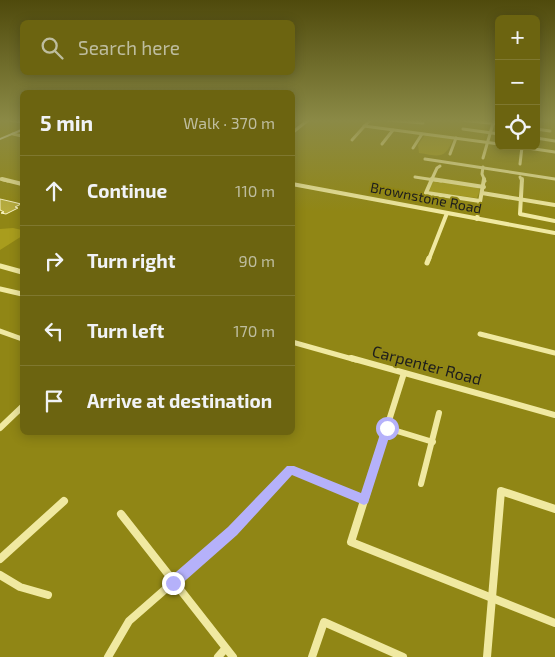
<!DOCTYPE html>
<html lang="en">
<head>
<meta charset="utf-8">
<style>
  body { margin:0; font-family:"Exo 2",sans-serif; background:#746d1e; color:#f1f3f6 }
  .controls { position:absolute; right:15px; top:15px; display:grid; overflow:hidden; border-radius:8px; box-shadow:0 2px 12px #0003 }
  .controls button { width:45px; height:45px; display:grid; place-items:center; padding:0; border:0; border-bottom:1px solid #7f7830; background:#6c6410; color:#f1f3f6; font:25px sans-serif }
  .stop { position:absolute; width:15px; height:15px; margin:-11px; border:4px solid #b5b1fa; border-radius:50%; background:#fff }
  .stop.end { background:#b5b1fa; border-color:#fff; box-shadow:0 1px 5px #0008 }
  .list { margin:0; padding:0; list-style:none }
  h2 { display:flex; justify-content:space-between; align-items:center; height:65px; margin:0; padding:0 20px; font-size:21px }
  h2 small { font-size:16px; font-weight:400; color:#bebd9f }
  .list li { display:grid; grid-template-columns:32px 1fr auto; gap:15px; align-items:center; box-sizing:border-box; height:70px; padding:0 20px; border-top:1px solid #7f7830 }
  .list b { display:block; font-size:19px; white-space:nowrap }
  .list em { font-size:16px; font-style:normal; color:#bebd9f }
  .icon { flex:none; width:28px; height:28px; fill:none; stroke:currentColor; stroke-width:2; stroke-linecap:round; stroke-linejoin:round }
  .map { position:relative; flex:none; width:555px; height:657px; overflow:hidden }
  .search { position:absolute; background:#6c6410; box-shadow:0 2px 12px #0003; left:20px; top:20px; width:275px; height:55px; display:flex; align-items:center; gap:12px; box-sizing:border-box; padding:0 18px; border-radius:8px; color:#bebd9f; font-size:19px }
  .panel { position:absolute; background:#6c6410; box-shadow:0 2px 12px #0003; left:20px; top:90px; width:275px; height:345px; border-radius:8px }
  .map>svg:first-child { display:block }
</style>
</head>
<body>
<div class="map">
<svg width="555" height="657" viewBox="0 0 555 657">
  <rect width="100%" height="100%" fill="#908615"/>
  <g fill="#a99d1d">
    <path d="M425,135L453,139C445,160 439,156 419,153L418,145Z"/>
    <path d="M437,181L477,187L480,190L477,198L432,192L429,191L433,182Z"/>
    <path d="M13,228L22,230V236L0,250V229Z"/>
  </g>
  <path fill="#b8ad3d" stroke="#fcf7c8" d="M0,199L13,202L21,204L15,207L18,208L6,214L1,213L4,212L0,210Z"/>
  <g fill="none" stroke-linecap="round" stroke-linejoin="round">
    <g stroke="#f0e9a1" stroke-width="3">
      <path d="M9,120L22,122"/>
      <path d="M387,120L423,123"/>
      <path d="M461,120L499,124"/>
      <path d="M364,126L499,144"/>
      <path d="M463,129L499,134"/>
      <path d="M536,129L550,131"/>
      <path d="M292,133L308,120"/>
      <path d="M13,134L22,136"/>
      <path d="M536,138L555,141"/>
      <path d="M352,140L370,120"/>
      <path d="M382,144L393,130"/>
      <path d="M514,146L555,152"/>
      <path d="M413,148L422,134"/>
      <path d="M450,154L456,138"/>
      <path d="M483,158L494,120"/>
      <path d="M425,159L555,179"/>
      <path d="M520,164L522,147"/>
      <path d="M483,167L482,174L485,181"/>
      <path d="M415,177L441,181"/>
      <path d="M520,177L522,181"/>
      <path d="M0,179L8,181"/>
      <path d="M431,181L437,168L440,166"/>
    </g>
    <g stroke="#f0e9a1" stroke-width="4">
      <path d="M2,179L22,184"/>
      <path d="M432,179L484,187"/>
      <path d="M522,179L520,214L555,221"/>
      <path d="M292,184L555,233"/>
      <path d="M427,193L480,201"/>
      <path d="M482,193L555,205"/>
      <path d="M422,202L432,179"/>
      <path d="M477,219L484,179"/>
      <path d="M429,259L447,213"/>
    </g>
    <g stroke="#f0e9a1" stroke-width="5">
      <path d="M427,263L429,258"/>
      <path d="M0,266L22,272"/>
      <path d="M0,289L22,294"/>
      <path d="M0,331L22,339"/>
      <path d="M480,334L555,353"/>
      <path d="M292,342L356,360"/>
    </g>
    <g stroke="#f0e9a1" stroke-width="6">
      <path d="M351,358L555,415"/>
      <path d="M0,428L22,407"/>
      <path d="M387,428L433,442"/>
      <path d="M421,484L439,413"/>
      <path d="M272,490L291,470L339,490"/>
      <path d="M367,490L404,373"/>
    </g>
    <g stroke="#f0e9a1" stroke-width="8">
      <path d="M336,488L364,500"/>
      <path d="M368,488L351,542L555,623"/>
      <path d="M121,514L233,657"/>
      <path d="M0,559L64,501"/>
      <path d="M0,575L20,587L48,595"/>
      <path d="M108,657L129,621L232,531L273,488"/>
      <path d="M218,657L225,649"/>
      <path d="M312,657L324,622L403,657"/>
      <path d="M487,657L501,491L555,509"/>
    </g>
    <path fill="#fffeeb" fill-rule="evenodd" d="M21,129H22V131L0,140V138Z"/>
  </g>
  <linearGradient id="sky" x2="0" y2="1"><stop stop-color="#4f4a0c"/><stop offset="0.57" stop-color="#8b8a46"/><stop offset="1" stop-color="#8b8a46" stop-opacity="0"/></linearGradient>
  <rect width="555" height="212" fill="url(#sky)"/>
  <path fill="#b5b1fa" d="M387,424L392,428L368,503L364,505L292,475L237,535L178,587L173,589L169,587L167,583L169,578L228,527L287,466H294L361,493L382,428Z"/>
  <g text-anchor="middle" stroke-width="4" stroke-linejoin="round" paint-order="stroke">
    <g font-size="14" fill="#1d1d1d" stroke="#908615">
      <text transform="translate(426 198) rotate(11)" y="5">Brownstone Road</text>
    </g>
    <g font-size="16" fill="#1d1d1d" stroke="#908615">
      <text transform="translate(427 365) rotate(15)" y="6">Carpenter Road</text>
    </g>
  </g>
</svg>
<div class="controls">
<button>+</button>
<button>−</button>
<button><svg class="icon" aria-label="locate" viewBox="0 0 24 24"><circle cx="12" cy="12" r="6"/><path d="M12 2v4M12 18v4M2 12h4M18 12h4"/></svg></button>
</div>
<div class="stop" style="left:387px;top:428px"></div>
<div class="stop end" style="left:173px;top:583px"></div>
<div class="search"><svg class="icon" aria-label="search" viewBox="0 0 24 24"><circle cx="10" cy="10" r="6"/><path d="M15 15l6 6"/></svg>Search here</div>
<section class="panel">
<h2>5 min<small>Walk · 370 m</small></h2>
<ul class="list">
<li><svg class="icon" aria-label="ahead" viewBox="0 0 24 24"><path d="M12 20V5M6 11l6-6 6 6"/></svg><div><b>Continue</b></div><em>110 m</em></li>
<li><svg class="icon" aria-label="right" viewBox="0 0 24 24"><path d="M7 20v-9h11M14 6l5 5-5 5"/></svg><div><b>Turn right</b></div><em>90 m</em></li>
<li><svg class="icon" aria-label="left" viewBox="0 0 24 24"><path d="M17 20v-9H6M10 6l-5 5 5 5"/></svg><div><b>Turn left</b></div><em>170 m</em></li>
<li><svg class="icon" aria-label="arrive" viewBox="0 0 24 24"><path d="M6 21V4h12l-3 4 3 4H6"/></svg><div><b>Arrive at destination</b></div></li>
</ul>
</section>
</div>
</body>
</html>
